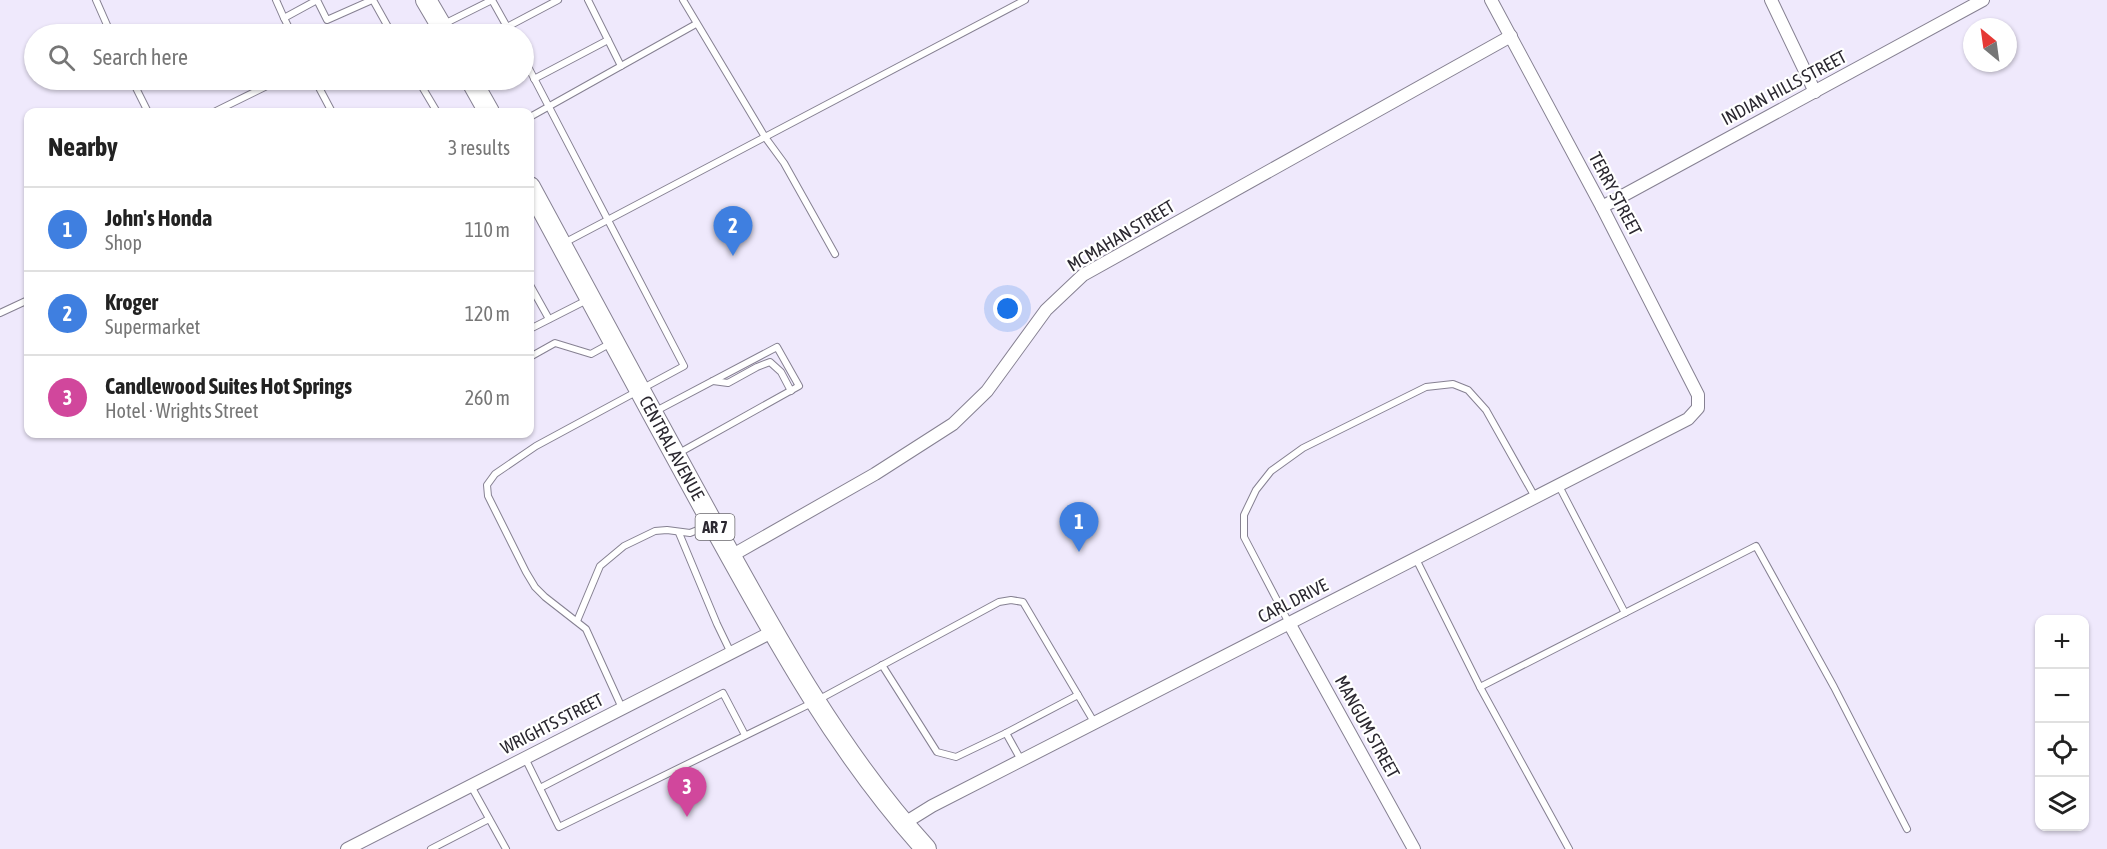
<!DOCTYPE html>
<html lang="en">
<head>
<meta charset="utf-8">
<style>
  body { margin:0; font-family:"Asap Condensed",sans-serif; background:#f6f6f6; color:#222 }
  .controls { position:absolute; right:18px; bottom:18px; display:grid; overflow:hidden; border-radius:12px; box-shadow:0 2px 4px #0004 }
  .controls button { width:54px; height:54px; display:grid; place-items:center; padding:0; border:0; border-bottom:2px solid #e0e0e0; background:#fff; color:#222; font:30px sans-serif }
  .compass { position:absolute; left:1963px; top:18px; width:54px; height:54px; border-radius:50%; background:#fff; box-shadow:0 2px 4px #0004; rotate:331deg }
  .you { position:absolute; left:1008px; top:309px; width:21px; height:21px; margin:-15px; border:4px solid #fff; border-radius:50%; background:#1a73e8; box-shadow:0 0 0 9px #1a73e833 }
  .badge { display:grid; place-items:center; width:39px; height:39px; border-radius:50%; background:#2563eb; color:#fff; font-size:20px; font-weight:700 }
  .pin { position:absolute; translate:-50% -50px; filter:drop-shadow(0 2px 3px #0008) }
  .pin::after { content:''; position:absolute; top:32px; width:21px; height:18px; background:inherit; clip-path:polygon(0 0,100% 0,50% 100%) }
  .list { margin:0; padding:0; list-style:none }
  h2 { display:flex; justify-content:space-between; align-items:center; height:78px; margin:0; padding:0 24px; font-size:26px }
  h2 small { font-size:20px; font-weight:400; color:#767676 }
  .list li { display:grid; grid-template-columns:39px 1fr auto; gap:18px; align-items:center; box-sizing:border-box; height:84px; padding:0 24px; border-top:2px solid #e0e0e0 }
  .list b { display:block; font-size:22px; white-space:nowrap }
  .list p { margin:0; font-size:20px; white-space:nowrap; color:#767676 }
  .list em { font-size:20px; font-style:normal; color:#767676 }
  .icon { flex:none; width:33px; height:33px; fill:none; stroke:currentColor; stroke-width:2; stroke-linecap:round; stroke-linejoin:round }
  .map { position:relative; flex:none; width:2107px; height:849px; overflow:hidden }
  .search { position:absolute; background:#fff; box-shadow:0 2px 4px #0004; left:24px; top:24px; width:510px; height:66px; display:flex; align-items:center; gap:15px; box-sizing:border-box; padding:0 21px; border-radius:33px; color:#767676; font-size:22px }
  .panel { position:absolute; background:#fff; box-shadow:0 2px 4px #0004; left:24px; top:108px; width:510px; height:330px; border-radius:12px }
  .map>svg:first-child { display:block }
</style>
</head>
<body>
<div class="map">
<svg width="2107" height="849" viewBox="0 0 2107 849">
  <rect width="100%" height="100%" fill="#efe9fc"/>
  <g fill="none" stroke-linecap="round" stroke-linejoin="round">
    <g stroke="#868192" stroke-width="8">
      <g id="lane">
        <path d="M96,0L111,34"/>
        <path d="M276,0L284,18L317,0"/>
        <path d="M317,0L327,20L372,0"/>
        <path d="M373,0L392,34"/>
        <path d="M492,0L511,34"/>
        <path d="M588,0L621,66"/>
        <path d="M284,18L292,34"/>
        <path d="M444,24L492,0"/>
        <path d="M507,27L558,0"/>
        <path d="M524,59L684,366L536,446L495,474L487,485L488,496L526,572L535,587L545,597L586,629L622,708"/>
        <path d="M534,79L608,40"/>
        <path d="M132,80L148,112"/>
        <path d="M315,80L332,112"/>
        <path d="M418,80L437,112"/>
        <path d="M214,112L279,80"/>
        <path d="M530,117L696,24"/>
        <path d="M564,243L765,137L683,0"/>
        <path d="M835,254L784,163L765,137L1025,0"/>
        <path d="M530,285L549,319"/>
        <path d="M0,313L28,300"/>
        <path d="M530,329L587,300"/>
        <path d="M530,357L555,343L591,354L611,343"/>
        <path d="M713,381L728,383L757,367L770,362L781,372L791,391"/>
        <path d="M654,412L777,347L799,386L679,453"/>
        <path d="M1559,486L1625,613"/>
        <path d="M679,533L717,624L731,653"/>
        <path d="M1416,559L1480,687L1569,849"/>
        <path d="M577,621L600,566L624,546L655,531L667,530L690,533L710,525"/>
        <path d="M1289,623L1244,537V515L1256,490L1271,471L1303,448L1426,387L1453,384L1468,390L1486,410L1535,497"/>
        <path d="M882,665L937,752L956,757L1006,733L1021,760"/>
        <path d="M1480,687L1756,546L1834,687L1907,829"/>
        <path d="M1006,733L1078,695"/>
        <path d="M525,758L559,827L816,701L999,602L1011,600L1023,602L1094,722"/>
        <path d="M471,786L506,849"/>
        <path d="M540,788L723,693L745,735"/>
        <path d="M431,849L489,819"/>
      </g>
    </g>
    <g stroke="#868192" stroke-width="14">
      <g id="street">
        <path d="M1771,0L1815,92"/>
        <path d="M1602,207L1983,0"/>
        <path d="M731,556L875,474L953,424L987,391L1046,310L1083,275L1511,36"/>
        <path d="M1289,623L1414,849"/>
        <path d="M903,824L932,806L1688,419L1698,408V395L1602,207L1491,0"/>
        <path d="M347,849L772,632"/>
      </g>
    </g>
    <g stroke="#868192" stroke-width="22">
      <g id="primary">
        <path d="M426,0L446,34"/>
        <path d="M471,80L489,112"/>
        <path id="s1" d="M530,187C589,296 648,406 708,515C772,631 836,750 926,849"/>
      </g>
    </g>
    <use href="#lane" stroke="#fff" stroke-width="6"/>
    <use href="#street" stroke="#fff" stroke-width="12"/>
    <use href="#primary" stroke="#fff" stroke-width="20"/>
  </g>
  <g text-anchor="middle" stroke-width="4.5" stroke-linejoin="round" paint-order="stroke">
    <rect fill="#fff" stroke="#6b686e" stroke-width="1.5" x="695.5" y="514" width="39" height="26" rx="4.5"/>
    <g font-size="16" font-weight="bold" fill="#2b2830">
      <text x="715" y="533">AR 7</text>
    </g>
    <g font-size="18" fill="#2b2830" stroke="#fff">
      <text transform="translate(1784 88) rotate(-28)" y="6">INDIAN HILLS STREET</text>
      <text transform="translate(1615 194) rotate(62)" y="6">TERRY STREET</text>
      <text transform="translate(1121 236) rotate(-31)" y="6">MCMAHAN STREET</text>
      <text dy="6" stroke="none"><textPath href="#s1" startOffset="297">CENTRAL AVENUE</textPath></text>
      <text transform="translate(1293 601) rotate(-27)" y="6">CARL DRIVE</text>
      <text transform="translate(552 724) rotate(-27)" y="6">WRIGHTS STREET</text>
      <text transform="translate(1367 727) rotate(61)" y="6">MANGUM STREET</text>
    </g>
  </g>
</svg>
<div class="controls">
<button>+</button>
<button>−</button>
<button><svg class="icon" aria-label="locate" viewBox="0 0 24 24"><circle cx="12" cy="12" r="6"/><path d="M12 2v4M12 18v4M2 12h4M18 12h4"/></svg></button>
<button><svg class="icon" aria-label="layers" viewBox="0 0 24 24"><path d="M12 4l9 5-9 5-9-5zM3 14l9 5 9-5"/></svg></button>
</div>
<svg class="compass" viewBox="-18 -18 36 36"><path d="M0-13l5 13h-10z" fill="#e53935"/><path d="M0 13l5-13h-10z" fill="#767676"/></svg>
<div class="you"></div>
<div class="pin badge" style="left:1079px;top:552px;background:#3f7fe0">1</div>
<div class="pin badge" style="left:733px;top:256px;background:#3f7fe0">2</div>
<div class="pin badge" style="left:687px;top:817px;background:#d1479c">3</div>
<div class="search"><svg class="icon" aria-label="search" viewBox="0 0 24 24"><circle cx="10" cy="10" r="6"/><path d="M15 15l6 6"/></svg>Search here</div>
<section class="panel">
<h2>Nearby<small>3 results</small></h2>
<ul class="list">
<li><span class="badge" style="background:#3f7fe0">1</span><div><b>John's Honda</b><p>Shop</p></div><em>110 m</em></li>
<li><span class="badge" style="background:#3f7fe0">2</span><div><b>Kroger</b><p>Supermarket</p></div><em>120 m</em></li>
<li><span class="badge" style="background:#d1479c">3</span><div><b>Candlewood Suites Hot Springs</b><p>Hotel · Wrights Street</p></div><em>260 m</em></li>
</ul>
</section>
</div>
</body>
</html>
